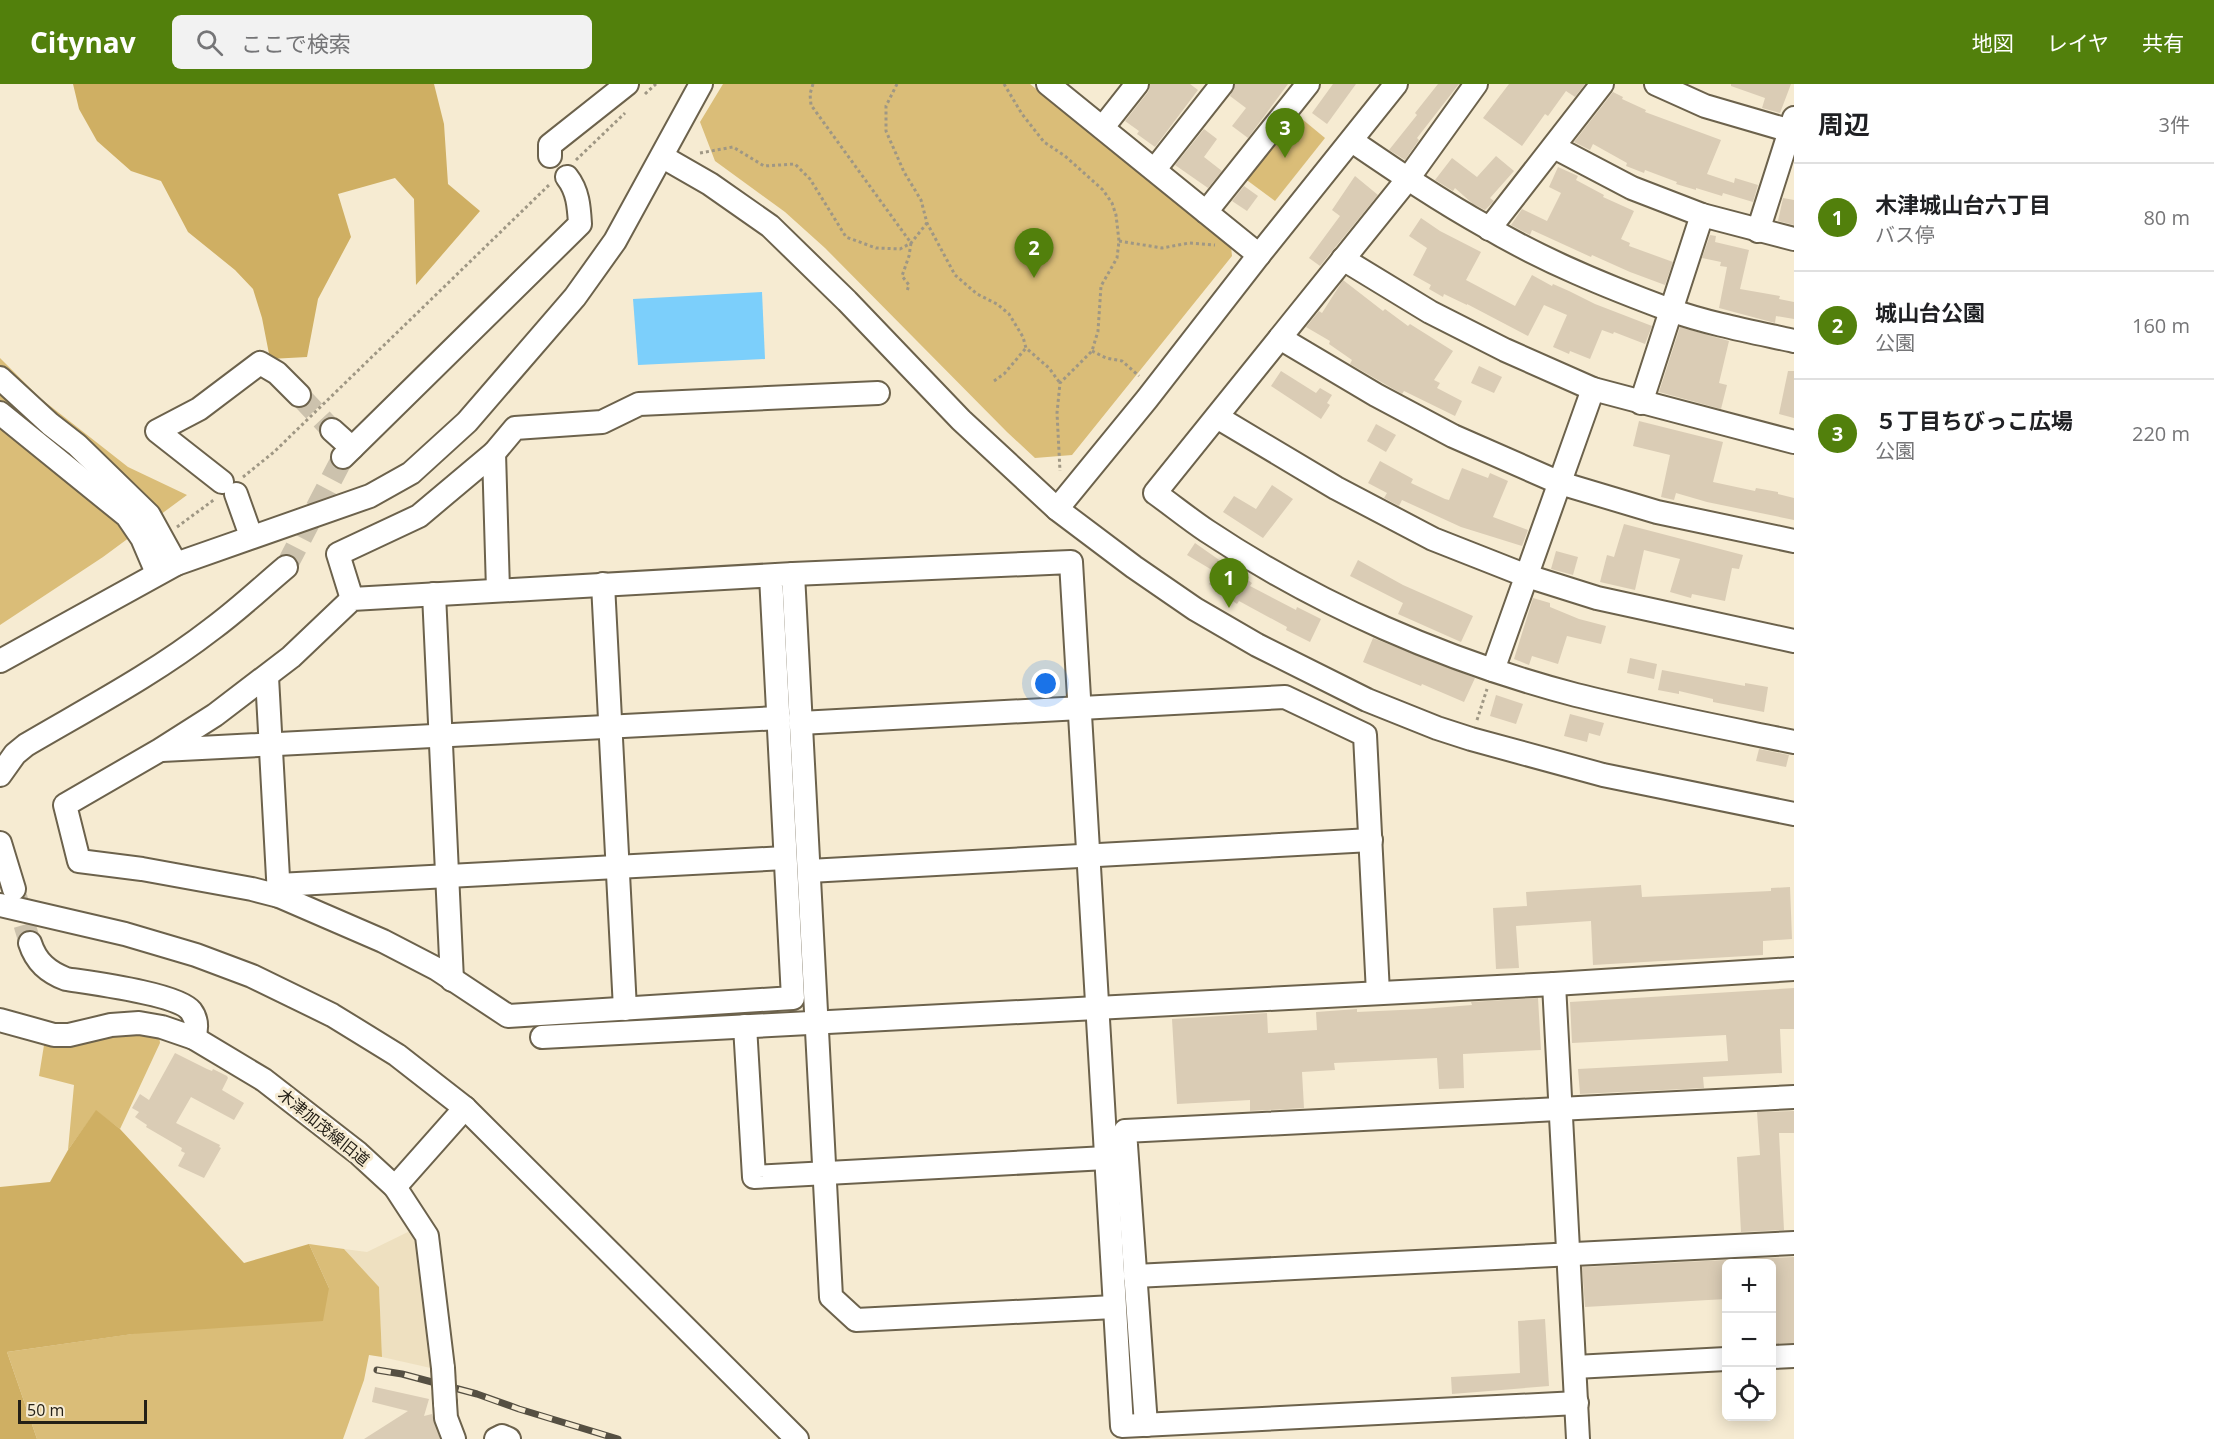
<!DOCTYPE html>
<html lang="ja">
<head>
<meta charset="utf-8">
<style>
  body { margin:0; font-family:"Open Sans","Noto Sans JP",sans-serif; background:#f2f2f2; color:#202124 }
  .controls { position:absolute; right:18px; bottom:18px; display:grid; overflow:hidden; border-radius:9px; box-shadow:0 3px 15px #0003 }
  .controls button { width:54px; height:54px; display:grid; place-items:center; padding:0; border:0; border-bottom:2px solid #e0e0e0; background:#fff; color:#202124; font:30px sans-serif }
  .scale { position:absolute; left:18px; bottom:15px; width:129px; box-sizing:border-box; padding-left:6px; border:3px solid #242017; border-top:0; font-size:16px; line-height:21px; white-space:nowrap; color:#242017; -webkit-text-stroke:4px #f6ebd2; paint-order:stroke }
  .you { position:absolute; left:1046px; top:600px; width:21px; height:21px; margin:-15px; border:4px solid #fff; border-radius:50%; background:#1a73e8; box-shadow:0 0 0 9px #1a73e833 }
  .badge { display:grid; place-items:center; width:39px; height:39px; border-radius:50%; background:#52800c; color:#fff; font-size:20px; font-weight:700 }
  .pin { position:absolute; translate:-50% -50px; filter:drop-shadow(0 2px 3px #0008) }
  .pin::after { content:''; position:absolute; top:32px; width:21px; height:18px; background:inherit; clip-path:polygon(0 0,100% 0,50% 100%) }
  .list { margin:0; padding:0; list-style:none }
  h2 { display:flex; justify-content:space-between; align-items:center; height:78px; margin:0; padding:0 24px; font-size:26px }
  h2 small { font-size:20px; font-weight:400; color:#757577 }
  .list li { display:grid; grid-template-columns:39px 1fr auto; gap:18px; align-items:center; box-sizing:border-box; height:108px; padding:0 24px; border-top:2px solid #e0e0e0 }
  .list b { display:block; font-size:22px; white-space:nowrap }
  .list p { margin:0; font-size:20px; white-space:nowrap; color:#757577 }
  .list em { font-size:20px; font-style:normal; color:#757577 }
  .icon { flex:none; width:33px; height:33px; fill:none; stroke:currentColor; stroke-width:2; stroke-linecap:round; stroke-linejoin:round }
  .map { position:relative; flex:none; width:1794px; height:1355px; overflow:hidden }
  header { display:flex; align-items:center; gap:36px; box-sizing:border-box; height:84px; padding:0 30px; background:#52800c; color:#fff }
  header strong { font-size:28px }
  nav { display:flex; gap:33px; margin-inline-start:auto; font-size:21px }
  .search { width:420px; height:54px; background:#f2f2f2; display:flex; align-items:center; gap:15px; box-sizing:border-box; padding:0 21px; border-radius:9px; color:#757577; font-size:22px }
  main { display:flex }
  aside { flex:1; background:#fff }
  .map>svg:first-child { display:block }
</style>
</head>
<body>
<header>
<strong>Citynav</strong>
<div class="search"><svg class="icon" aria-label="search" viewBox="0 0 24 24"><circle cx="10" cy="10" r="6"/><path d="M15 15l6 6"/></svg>ここで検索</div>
<nav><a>地図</a><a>レイヤ</a><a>共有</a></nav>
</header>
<main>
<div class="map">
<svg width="1794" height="1355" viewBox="0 0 1794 1355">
  <rect width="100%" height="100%" fill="#f6ebd2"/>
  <path fill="#eee0c0" d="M414,1145L422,1157L435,1285L382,1273L379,1203L344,1165L367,1168Z"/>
  <g fill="#dabd78">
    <path d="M723,0H1030L1231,162L1232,172L1072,371L1035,374L1007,348L825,164L785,128L715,77L700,38Z"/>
    <path d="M1296,30L1325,54L1275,117L1244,94Z"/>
    <path d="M0,274L40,314L128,383L187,411L103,473L0,541Z"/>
    <path d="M115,948L159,951L160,959L120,1045L96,1027L68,1066L74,1001L39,992L45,955Z"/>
    <path d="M309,1160L344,1165L379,1203L382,1273L369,1271L364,1296L343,1355H37L7,1268L132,1250L329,1204Z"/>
  </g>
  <g fill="#cfaf63">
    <path d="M73,0H434L444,40L448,100L480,127L416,201L414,115L395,94L338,110L351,153L318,215L307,273L270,275L262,234L253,205L235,186L188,148L161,97L131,87L97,57L79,25Z"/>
    <path d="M96,1026L120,1045L244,1179L309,1160L329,1204L323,1237L133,1250L7,1268L37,1355H0V1103L50,1098L68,1066Z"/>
  </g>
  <path fill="#7ccffb" d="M762,208L765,275L638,281L633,215Z"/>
  <g fill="#daccb5">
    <path d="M1150,0H1190L1198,6L1155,63L1137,50L1139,47L1125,37L1148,8Z"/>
    <path d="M1235,0H1288L1248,54L1232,42L1246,24L1230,12Z"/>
    <path d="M1333,0H1356L1327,40L1312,29Z"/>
    <path d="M1438,0H1459L1417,54L1419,56L1405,76L1389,66L1417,31L1415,29Z"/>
    <path d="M1509,0H1585L1575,13L1566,7L1548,32L1545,30L1522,62L1483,34Z"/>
    <path d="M1731,0H1791L1780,29L1762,24L1765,14L1731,2Z"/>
    <path d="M1613,8L1623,13L1622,15L1646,26L1645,28L1721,56L1707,90L1734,99L1735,94L1758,101L1753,118L1723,109L1722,112L1696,104V106L1676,100L1677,98L1645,86L1644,89L1626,82L1627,79L1593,60L1590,66L1574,58Z"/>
    <path d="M1204,45L1217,55L1204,73L1222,87L1208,104L1175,81Z"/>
    <path d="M1496,72L1514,87L1490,114L1494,117L1485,126L1473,120L1455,104L1453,107L1435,96L1452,74L1477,93Z"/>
    <path d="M1558,83L1578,92L1576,96L1604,111L1603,113L1634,127L1621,155L1630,159L1629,162L1673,178L1665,201L1630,188L1592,171L1591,173L1532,146L1530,151L1511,141L1522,125L1547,137L1561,109L1549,103Z"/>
    <path d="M1355,92L1378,111L1320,182L1309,174L1340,132L1332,126Z"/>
    <path d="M1244,102L1258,112L1247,127L1232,117Z"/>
    <path d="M1783,114L1794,116V141L1778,137Z"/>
    <path d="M1421,134L1440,147L1481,168L1466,196L1515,222L1532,191L1552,202L1553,200L1569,207L1595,220L1652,242L1645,260L1614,248L1613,250L1602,246L1590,275L1570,267L1569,270L1553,263L1567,231L1544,221L1528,252L1467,220V221L1444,210L1443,213L1429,205L1431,201L1413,191L1427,164L1409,152Z"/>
    <path d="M1710,151L1716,152L1715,158L1749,166L1740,205L1780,212L1779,215L1794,218V235L1776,232L1775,239L1719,224L1727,183L1720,182L1721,178L1702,174Z"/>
    <path d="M1343,196L1383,227L1385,225L1408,242L1410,240L1453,267L1434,296L1440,299L1437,304L1462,317L1455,332L1404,307L1402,310L1350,280L1352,276L1329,260L1330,257L1306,243L1319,227L1322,229Z"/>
    <path d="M1680,243L1729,257L1719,299L1727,301L1721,325L1659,308Z"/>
    <path d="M1479,282L1502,293L1494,309L1471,299Z"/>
    <path d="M1281,287L1316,309L1320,304L1332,311L1327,319L1330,321L1321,335L1271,302Z"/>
    <path d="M1788,287H1794V334L1779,330Z"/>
    <path d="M1639,337L1723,358L1713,398L1755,407L1756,404L1778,408V410L1794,414V436L1707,418L1676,409L1674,416L1661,413L1670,371L1633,362Z"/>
    <path d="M1376,340L1396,351L1386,368L1367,357Z"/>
    <path d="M1380,377L1413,395L1411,399L1445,415L1449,416L1462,384L1488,394L1490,389L1508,397L1493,433L1528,446L1522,462L1461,443L1402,416L1399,422L1384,414L1387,409L1368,399Z"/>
    <path d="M1272,401L1293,415L1263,454L1223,428L1234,412L1256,425Z"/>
    <path d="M1624,440L1743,471L1739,485L1732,484L1725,517L1692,510L1691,514L1670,508L1680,475L1644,466L1635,506L1600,498L1607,471L1614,473Z"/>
    <path d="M1195,459L1252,499L1250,502L1296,526L1297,523L1321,535L1310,558L1286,546L1287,543L1239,517L1237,520L1209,500L1217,489L1187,471Z"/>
    <path d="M1556,467L1578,473L1573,491L1551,485Z"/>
    <path d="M1358,476L1403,501L1473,532L1461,558L1398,530L1403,519L1350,492Z"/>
    <path d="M1533,514L1550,519V523L1579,535L1606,542L1601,560L1567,552L1558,580L1532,572L1529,581L1514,575Z"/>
    <path d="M1373,554L1475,594L1464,618L1422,600L1421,602L1363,578Z"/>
    <path d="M1630,574L1657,580L1654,595L1627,589Z"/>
    <path d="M1662,586L1745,602V599L1768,603L1764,628L1713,618V615L1679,607V610L1658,606Z"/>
    <path d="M1496,611L1523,620L1516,640L1490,632Z"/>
    <path d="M1570,630L1604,639L1600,652L1589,649L1587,658L1564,652Z"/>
    <path d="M1759,665L1789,671L1786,683L1756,677Z"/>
    <path d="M1641,801L1642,813L1771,807V804L1790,803L1792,855L1763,857V871L1593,881L1591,837L1516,842L1519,884L1496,885L1493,824L1527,822L1526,808Z"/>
    <path d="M1794,904V945H1780L1782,989L1703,993L1704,1004L1580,1010L1578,985L1728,977L1726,951L1572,959L1570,918Z"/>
    <path d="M1538,914L1541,966L1463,970L1464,1004L1439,1005L1437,974L1334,979L1335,986L1302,988L1304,1024L1250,1027V1016L1177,1020L1172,935L1267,929L1268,949L1317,946L1316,928L1357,925V928L1422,925L1472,921L1471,918Z"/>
    <path d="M175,969L207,985L212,987L213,985L227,992L228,994L222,1006L244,1019L234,1036L191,1013L176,1039L220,1061L219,1063L221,1064L204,1094L178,1082L185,1069L181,1067L182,1064L146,1043L147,1041L135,1033L139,1028L132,1024L140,1010L149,1016Z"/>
    <path d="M1794,1027V1049H1779L1784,1146L1741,1148L1737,1073L1760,1071L1757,1028Z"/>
    <path d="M1794,1173V1259L1772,1260V1179H1743V1175Z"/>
    <path d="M1726,1176V1215L1585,1223L1582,1183Z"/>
    <path d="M1545,1235L1549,1302L1452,1310L1451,1293L1520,1289L1518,1237Z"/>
    <path d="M375,1303L429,1315L424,1332L432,1330L440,1355H364L408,1327L372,1318Z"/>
  </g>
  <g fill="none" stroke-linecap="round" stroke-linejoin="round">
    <g stroke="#ccc2ad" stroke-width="22" stroke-dasharray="22 11" stroke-linecap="butt">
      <path d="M299,311L332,346"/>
      <path d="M286,483L343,373"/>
      <path d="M15,809L30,859"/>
    </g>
    <g stroke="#6c624c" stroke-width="26">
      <g id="minor">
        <path d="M1048,0L1259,171"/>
        <path d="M1476,0L1407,96L1155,409C1172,421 1189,435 1207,447C1318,521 1446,577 1576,611C1648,629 1721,643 1794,658"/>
        <path d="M1656,0L1705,22L1794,48"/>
        <path d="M1103,43L1137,0"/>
        <path d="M1352,57C1396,87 1440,117 1487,143C1544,177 1608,203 1670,226C1710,240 1753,248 1794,257"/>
        <path d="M1554,63L1632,104L1702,131L1794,155"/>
        <path d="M550,72V61L627,0"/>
        <path d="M663,73L710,100L770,142L847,217L961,336L1057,425L1134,483L1195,525L1257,561L1367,616L1437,644L1471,655L1603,691L1794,730"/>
        <path d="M1155,85L1222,0"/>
        <path d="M1206,128L1308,0"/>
        <path d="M1489,145L1602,0"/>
        <path d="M1758,147L1794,34"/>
        <path d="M1343,175L1430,228L1505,266L1593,305L1794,358"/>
        <path d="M1280,254L1376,311L1453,352L1560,399L1657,428L1794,457"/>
        <path d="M0,294L50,340L77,361L149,431L176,480"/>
        <path d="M1641,319L1702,131"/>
        <path d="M0,329L127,432L142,454L157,489"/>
        <path d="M1217,333L1336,404L1433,455L1527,492L1597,514L1794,557"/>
        <path d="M332,346L352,364"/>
        <path d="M494,369L515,344L602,338L639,320L878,309"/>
        <path d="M343,373L580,140C579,123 578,107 567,93"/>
        <path d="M222,398L157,347L199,325L260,279L277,289L299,311"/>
        <path d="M236,410L251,452"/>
        <path d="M1057,425L1147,315L1259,171L1396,0"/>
        <path d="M793,490L831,1213L856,1236L1114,1223"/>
        <path d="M771,492L793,914L508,932L437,885L383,857L279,812L252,805L142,785L79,777L65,721L160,666L215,631L291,573L352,515L793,490L1071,478L1122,1342L1577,1319"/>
        <path d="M603,500L625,925"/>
        <path d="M434,510L452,896"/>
        <path d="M352,515L338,470L419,432L494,369L498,506"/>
        <path d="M0,577L176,480L370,412L411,389L467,338L575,213L615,157L701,0"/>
        <path d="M1493,586L1593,305"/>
        <path d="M267,593L279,812"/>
        <path d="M800,639L1285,613L1365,651L1378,909"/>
        <path d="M162,666L779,634"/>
        <path d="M0,691L15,670L26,661C89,624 154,590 212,545C238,526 261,504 286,483"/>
        <path d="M0,759L14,805"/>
        <path d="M809,787L1371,756"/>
        <path d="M278,801L785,774"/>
        <path d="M0,821L125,850L196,871L252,892L332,931L397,971L465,1024L797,1355"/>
        <path d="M30,859C36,878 48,888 66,895C91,899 178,910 191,927C197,935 197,945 194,954"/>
        <path d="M1554,900L1578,1355"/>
        <path d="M0,936L54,951H69L111,941L139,939L162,943L194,954L264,996L358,1069L395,1103L427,1152L443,1284"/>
        <path d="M745,942L754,1093L1106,1074"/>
        <path d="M542,953L1554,900L1794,885"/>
        <path d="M395,1103L465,1024"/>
        <path d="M1135,1192L1794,1159"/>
        <path d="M1772,1273L1794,1272"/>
        <path d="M1575,1283L1726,1275"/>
        <path d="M445,1319L446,1334L454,1355"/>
        <path d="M1146,1341L1125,1047L1794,1013"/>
        <path d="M496,1355L502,1352L509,1355"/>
      </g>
    </g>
    <g stroke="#9f9784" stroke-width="3" stroke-dasharray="3 3" stroke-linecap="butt">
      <path d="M813,0L810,10L811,21L911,159L909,172L902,192L909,201L907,207"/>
      <path d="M897,0L886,22V47L904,88L921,116L927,139L955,191L977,210L997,220L1009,230L1023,253L1026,264L1049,284L1060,299"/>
      <path d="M1004,0L1022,30L1044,58L1065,72L1103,106L1112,119L1116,131L1119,157L1117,174L1101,202L1098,247L1092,267L1060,299L1057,329L1060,387"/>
      <path d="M645,10L656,0"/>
      <path d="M700,69L733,63L764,82L795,80L810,95L846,153L876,164L900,165L911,159L927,139"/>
      <path d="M576,76L625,29"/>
      <path d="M1119,157L1162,164L1189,159L1215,161"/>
      <path d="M1092,267L1106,274L1122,277L1139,292"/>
      <path d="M994,297L1004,290L1026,264"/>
      <path d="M243,393L274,368L549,101"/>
      <path d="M177,443L215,415"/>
      <path d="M1477,636L1487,605"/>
    </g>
    <use href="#minor" stroke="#fff" stroke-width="22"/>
    <g stroke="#554f42" stroke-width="7">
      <path id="rail" d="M377,1286L402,1290L477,1310L519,1325L618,1355"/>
    </g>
    <use href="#rail" stroke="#f6ebd2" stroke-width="4.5" stroke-dasharray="14" stroke-linecap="butt"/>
    <g stroke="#6c624c" stroke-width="26" stroke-linecap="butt">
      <path id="minor-bridge" d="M443,1284L445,1319"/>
    </g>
    <use href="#minor-bridge" stroke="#fff" stroke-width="22"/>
  </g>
  <g text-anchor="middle" stroke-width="6" stroke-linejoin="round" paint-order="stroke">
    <g font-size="16" fill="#242017" stroke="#f6ebd2">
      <text transform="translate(324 1043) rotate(39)" y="6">木津加茂線旧道</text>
    </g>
  </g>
</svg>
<div class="controls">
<button>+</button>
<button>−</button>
<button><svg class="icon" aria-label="locate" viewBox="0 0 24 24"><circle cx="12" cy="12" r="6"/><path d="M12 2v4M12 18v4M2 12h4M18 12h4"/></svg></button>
</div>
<div class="scale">50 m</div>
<div class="you"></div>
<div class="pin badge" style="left:1229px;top:524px">1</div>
<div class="pin badge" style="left:1034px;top:194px">2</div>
<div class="pin badge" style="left:1285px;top:74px">3</div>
</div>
<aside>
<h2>周辺<small>3件</small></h2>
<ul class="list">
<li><span class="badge">1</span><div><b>木津城山台六丁目</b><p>バス停</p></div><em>80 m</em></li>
<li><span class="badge">2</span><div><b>城山台公園</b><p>公園</p></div><em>160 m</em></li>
<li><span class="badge">3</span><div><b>５丁目ちびっこ広場</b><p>公園</p></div><em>220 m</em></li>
</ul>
</aside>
</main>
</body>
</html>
